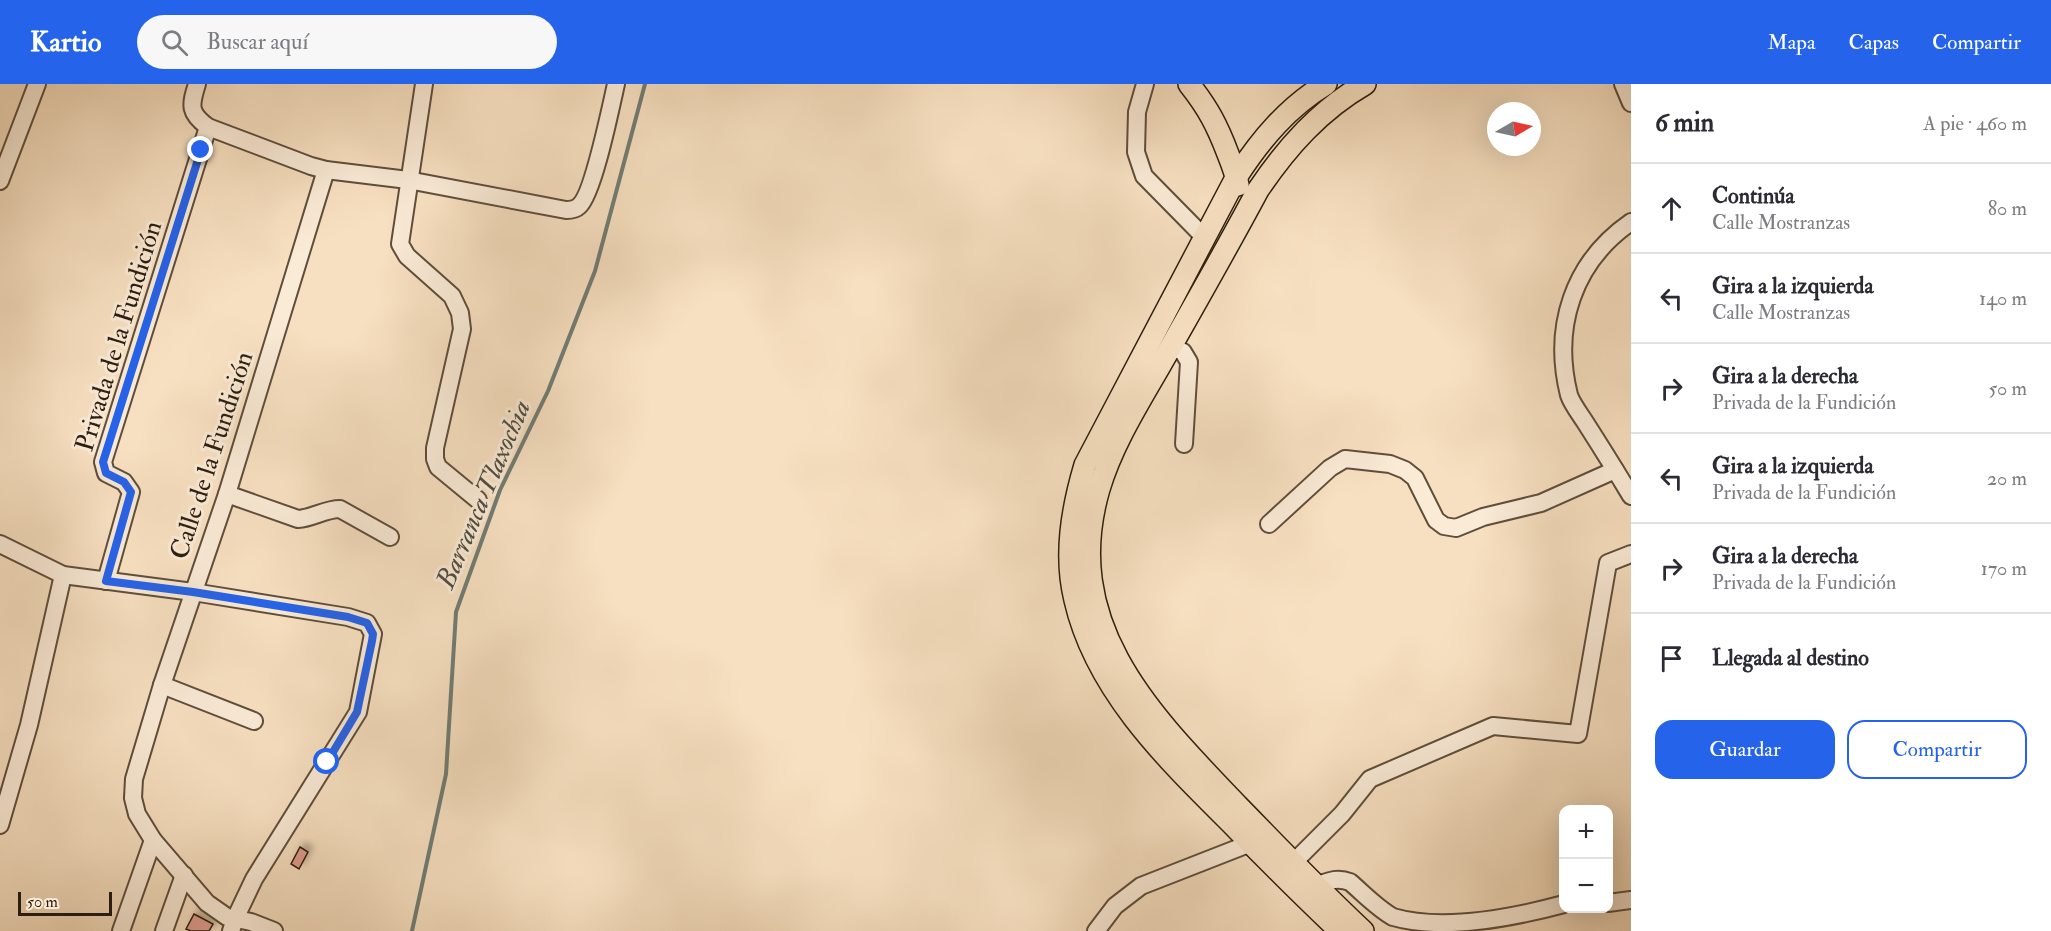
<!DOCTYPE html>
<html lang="es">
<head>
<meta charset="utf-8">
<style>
  body { margin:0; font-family:"IM FELL Double Pica",serif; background:#f7f7f7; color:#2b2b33 }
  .controls { position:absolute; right:18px; bottom:18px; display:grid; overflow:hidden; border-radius:12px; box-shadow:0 6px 24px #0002 }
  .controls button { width:54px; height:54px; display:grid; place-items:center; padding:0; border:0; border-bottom:2px solid #e1e1e2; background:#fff; color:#2b2b33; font:30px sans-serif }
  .compass { position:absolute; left:1487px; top:18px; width:54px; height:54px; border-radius:50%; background:#fff; box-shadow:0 6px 24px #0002; rotate:81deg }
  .scale { position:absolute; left:18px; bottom:15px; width:94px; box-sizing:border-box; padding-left:6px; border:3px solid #2c1e10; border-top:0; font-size:16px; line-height:21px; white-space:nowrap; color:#2c1e10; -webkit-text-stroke:4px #faebd7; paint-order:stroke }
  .stop { position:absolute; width:18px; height:18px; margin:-14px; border:4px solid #2563eb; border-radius:50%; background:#fff }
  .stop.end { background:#2563eb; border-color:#fff; box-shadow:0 2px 6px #0008 }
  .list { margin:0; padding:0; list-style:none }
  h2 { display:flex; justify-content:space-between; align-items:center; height:78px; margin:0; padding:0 24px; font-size:26px }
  h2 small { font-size:20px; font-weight:400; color:#7c7c81 }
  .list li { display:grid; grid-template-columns:39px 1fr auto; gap:18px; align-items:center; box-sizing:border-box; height:90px; padding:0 24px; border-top:2px solid #e1e1e2 }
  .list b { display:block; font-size:22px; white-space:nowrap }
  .list p { margin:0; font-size:20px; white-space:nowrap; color:#7c7c81 }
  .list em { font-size:20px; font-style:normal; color:#7c7c81 }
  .actions { display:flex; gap:12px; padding:18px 24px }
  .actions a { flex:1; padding:14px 0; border:2px solid #2563eb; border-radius:18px; text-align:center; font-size:21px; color:#2563eb }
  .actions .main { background:#2563eb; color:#fff }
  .icon { flex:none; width:33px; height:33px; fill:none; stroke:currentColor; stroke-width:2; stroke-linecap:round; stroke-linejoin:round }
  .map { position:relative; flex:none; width:1631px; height:847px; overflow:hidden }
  header { display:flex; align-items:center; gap:36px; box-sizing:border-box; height:84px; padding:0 30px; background:#2563eb; color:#fff }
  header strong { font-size:28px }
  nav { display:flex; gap:33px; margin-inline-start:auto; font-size:21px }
  .search { width:420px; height:54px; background:#f7f7f7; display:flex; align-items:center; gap:15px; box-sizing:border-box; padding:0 21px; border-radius:33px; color:#7c7c81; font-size:22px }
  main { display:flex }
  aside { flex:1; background:#fff }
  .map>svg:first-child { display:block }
</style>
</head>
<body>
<header>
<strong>Kartio</strong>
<div class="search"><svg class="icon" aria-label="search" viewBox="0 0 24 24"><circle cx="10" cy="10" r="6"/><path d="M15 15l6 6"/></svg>Buscar aquí</div>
<nav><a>Mapa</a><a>Capas</a><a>Compartir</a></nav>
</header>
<main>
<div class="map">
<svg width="1631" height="847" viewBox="0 0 1631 847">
  <defs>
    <filter id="shadow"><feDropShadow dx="5" dy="-5" stdDeviation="3" flood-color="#0004"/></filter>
  </defs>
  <rect width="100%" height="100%" fill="#f7e0c1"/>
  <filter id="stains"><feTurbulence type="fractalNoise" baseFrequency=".00333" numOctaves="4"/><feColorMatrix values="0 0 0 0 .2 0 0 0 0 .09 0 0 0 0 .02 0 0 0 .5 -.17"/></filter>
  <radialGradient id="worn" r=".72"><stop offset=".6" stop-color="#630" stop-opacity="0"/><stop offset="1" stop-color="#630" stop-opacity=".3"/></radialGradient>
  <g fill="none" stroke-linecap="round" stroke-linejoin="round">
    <path stroke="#707d75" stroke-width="4" d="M412,847L446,690L456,528L500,406L548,307L595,187L645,0"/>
  </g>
  <g fill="#de9b8e" stroke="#2c1e10" stroke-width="1.5" filter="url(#shadow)">
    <path d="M300,763L308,768L299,785L291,780Z"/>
    <path d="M194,830L213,840L209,847H191L186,845Z"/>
  </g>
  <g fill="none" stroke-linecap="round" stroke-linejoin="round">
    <g stroke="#5f4e3c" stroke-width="20">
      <g id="minor">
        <path d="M197,0C190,22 189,29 208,43L311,82L326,86L408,96L566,126C570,126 575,126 579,122C593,111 611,22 616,0"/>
        <path d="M424,0L400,160L407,172L452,212L460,229L462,245L435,364V375L438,383L478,416"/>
        <path d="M1145,0L1137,28L1136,68L1144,92L1204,153"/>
        <path d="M1623,0L1631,19"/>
        <path d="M0,97L37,0"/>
        <path d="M1631,138C1573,178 1552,243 1569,311C1572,320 1580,330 1585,338C1601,363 1616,387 1631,412"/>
        <path d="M1171,262L1183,268L1189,278L1184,360"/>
        <path d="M227,410L298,435C313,434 325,425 340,425L390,453"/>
        <path d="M1269,440L1330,384L1345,375L1390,380L1405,386L1415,394L1436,436L1444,442L1456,444L1483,433L1541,419L1615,386"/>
        <path d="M0,460L63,491L193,508L348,533L367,539L373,550L358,628L254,795L235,835L231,847"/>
        <path d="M106,497L131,408L124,398L106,389L103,378L208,43"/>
        <path d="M162,601L254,637"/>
        <path d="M0,741L29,641L63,491"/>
        <path d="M1293,779L1342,730L1370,695L1493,642L1578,650L1608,479L1631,470"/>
        <path d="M1316,802C1329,797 1337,793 1350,798C1363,809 1377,824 1393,833C1442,847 1512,834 1564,820"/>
        <path d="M1608,819L1631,816"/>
        <path d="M121,847L153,756"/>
        <path d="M164,847L184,791"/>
        <path d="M274,847L251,838L227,833L207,819L153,756L137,730L133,714L134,695L162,601L227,410L326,86"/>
        <path d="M1096,847L1115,822L1141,802L1251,759"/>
      </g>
    </g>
    <g stroke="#2c1e10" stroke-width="24">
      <g id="major">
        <path d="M1189,0C1208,24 1217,41 1228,70C1232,80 1236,90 1238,101"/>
        <path d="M1326,0C1288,23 1261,55 1237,92L1085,381C1072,425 1064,471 1075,516C1096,608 1169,677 1233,741C1268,777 1304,813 1340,847"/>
        <path d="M1363,847C1320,807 1279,764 1238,722C1152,632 1059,542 1099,405C1112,361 1138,320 1161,280C1194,222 1227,164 1258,106C1287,63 1320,26 1365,0"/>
      </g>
    </g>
    <use href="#minor" stroke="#faebd7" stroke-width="16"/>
    <use href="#major" stroke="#f7e0c1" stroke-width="21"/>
  </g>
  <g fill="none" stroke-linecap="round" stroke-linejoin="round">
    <path stroke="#2563eb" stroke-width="8" d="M201,66L103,378L106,389L124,398L131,408L106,497L193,508L348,533L367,539L373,550L372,557L357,628L327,678"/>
  </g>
  <g text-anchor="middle" stroke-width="6" stroke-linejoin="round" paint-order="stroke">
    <g font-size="26" fill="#2c1e10" stroke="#faebd7">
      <text transform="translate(118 252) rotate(-73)" y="9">Privada de la Fundición</text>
      <text transform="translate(211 371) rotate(-72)" y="9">Calle de la Fundición</text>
    </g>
    <g font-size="27" font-style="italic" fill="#4e4d42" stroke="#faebd7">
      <text transform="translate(483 410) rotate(-67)" y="9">Barranca Tlaxochia</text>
    </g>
  </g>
  <rect width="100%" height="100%" filter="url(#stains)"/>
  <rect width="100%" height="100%" fill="url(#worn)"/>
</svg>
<div class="controls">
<button>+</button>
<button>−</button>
</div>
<svg class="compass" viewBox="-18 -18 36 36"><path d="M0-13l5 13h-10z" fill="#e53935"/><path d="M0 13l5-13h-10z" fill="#7c7c81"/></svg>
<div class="scale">50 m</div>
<div class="stop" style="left:327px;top:678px"></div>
<div class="stop end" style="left:201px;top:66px"></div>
</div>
<aside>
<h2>6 min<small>A pie · 460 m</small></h2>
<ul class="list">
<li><svg class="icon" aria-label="ahead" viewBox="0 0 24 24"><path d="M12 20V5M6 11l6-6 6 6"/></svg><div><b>Continúa</b><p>Calle Mostranzas</p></div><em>80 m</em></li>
<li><svg class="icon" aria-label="left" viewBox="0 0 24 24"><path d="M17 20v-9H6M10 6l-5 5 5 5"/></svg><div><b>Gira a la izquierda</b><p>Calle Mostranzas</p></div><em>140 m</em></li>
<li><svg class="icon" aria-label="right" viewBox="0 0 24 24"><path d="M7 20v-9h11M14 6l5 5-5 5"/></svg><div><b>Gira a la derecha</b><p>Privada de la Fundición</p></div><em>50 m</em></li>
<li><svg class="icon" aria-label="left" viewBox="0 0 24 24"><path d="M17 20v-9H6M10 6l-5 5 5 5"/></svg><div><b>Gira a la izquierda</b><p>Privada de la Fundición</p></div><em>20 m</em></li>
<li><svg class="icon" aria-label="right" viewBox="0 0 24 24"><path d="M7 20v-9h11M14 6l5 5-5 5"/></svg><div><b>Gira a la derecha</b><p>Privada de la Fundición</p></div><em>170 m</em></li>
<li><svg class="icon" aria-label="arrive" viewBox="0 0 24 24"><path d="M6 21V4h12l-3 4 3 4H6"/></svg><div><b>Llegada al destino</b></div></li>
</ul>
<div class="actions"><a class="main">Guardar</a><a>Compartir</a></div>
</aside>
</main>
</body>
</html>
